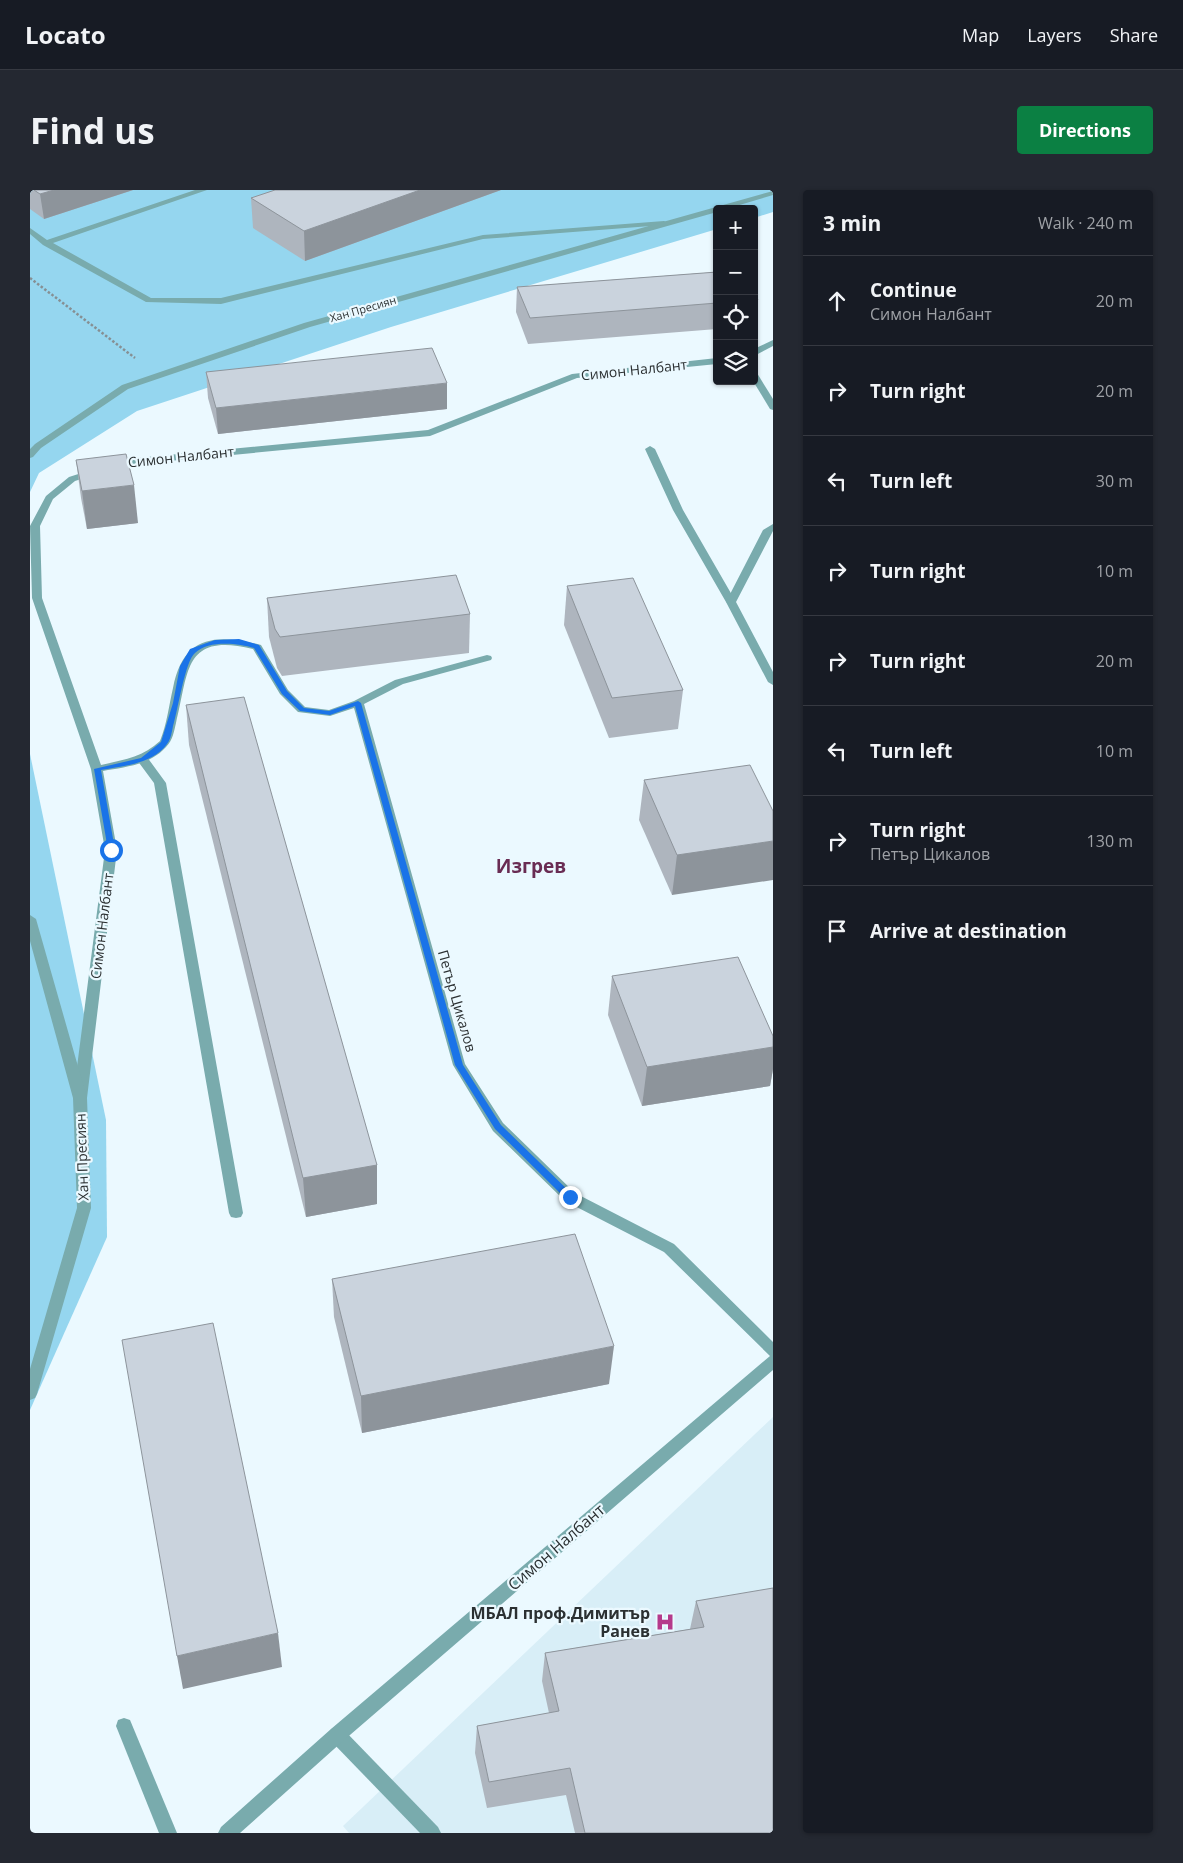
<!DOCTYPE html>
<html lang="en">
<head>
<meta charset="utf-8">
<style>
  body { margin:0; font-family:"Open Sans",sans-serif; background:#242831; color:#f1f3f6 }
  .controls { position:absolute; right:15px; top:15px; display:grid; overflow:hidden; border-radius:5px; box-shadow:0 1px 4px #0004 }
  .controls button { width:45px; height:45px; display:grid; place-items:center; padding:0; border:0; border-bottom:1px solid #363941; background:#171b24; color:#f1f3f6; font:25px sans-serif }
  .stop { position:absolute; width:15px; height:15px; margin:-11px; border:4px solid #1a73e8; border-radius:50%; background:#fff }
  .stop.end { background:#1a73e8; border-color:#fff; box-shadow:0 1px 5px #0008 }
  .list { margin:0; padding:0; list-style:none }
  h2 { display:flex; justify-content:space-between; align-items:center; height:65px; margin:0; padding:0 20px; font-size:21px }
  h2 small { font-size:16px; font-weight:400; color:#9ea1a6 }
  .list li { display:grid; grid-template-columns:32px 1fr auto; gap:15px; align-items:center; box-sizing:border-box; height:90px; padding:0 20px; border-top:1px solid #363941 }
  .list b { display:block; font-size:19px; white-space:nowrap }
  .list p { margin:0; font-size:16px; white-space:nowrap; color:#9ea1a6 }
  .list em { font-size:16px; font-style:normal; color:#9ea1a6 }
  .icon { flex:none; width:28px; height:28px; fill:none; stroke:currentColor; stroke-width:2; stroke-linecap:round; stroke-linejoin:round }
  .map { position:relative; flex:none; width:743px; height:1643px; overflow:hidden; border-radius:5px }
  header { display:flex; align-items:center; gap:30px; box-sizing:border-box; height:70px; padding:0 25px; background:#171b24; border-bottom:1px solid #363941 }
  header strong { font-size:24px }
  nav { display:flex; gap:28px; margin-inline-start:auto; font-size:18px }
  .intro { display:flex; align-items:center; justify-content:space-between; box-sizing:border-box; height:120px; padding:0 30px }
  h1 { margin:0; font-size:35px }
  .button { padding:12px 22px; border-radius:5px; background:#0b8043; color:#fff; font-size:18px; font-weight:700 }
  main { display:flex; gap:30px; padding:0 30px }
  aside { flex:1; background:#171b24; border-radius:5px; box-shadow:0 1px 4px #0004 }
  .map>svg:first-child { display:block }
</style>
</head>
<body>
<header>
<strong>Locato</strong>
<nav><a>Map</a><a>Layers</a><a>Share</a></nav>
</header>
<div class="intro"><h1>Find us</h1><a class="button">Directions</a></div>
<main>
<div class="map">
<svg width="743" height="1643" viewBox="0 0 743 1643">
  <rect width="100%" height="100%" fill="#ebf9ff"/>
  <path fill="#d8eef7" d="M743,1227V1643H319L313,1636Z"/>
  <g fill="#95d6ef">
    <path d="M0,0H743V22L724,28V19H687V39L361,137L107,221L9,283L0,302Z"/>
    <path d="M0,564L76,930L77,1047L0,1220Z"/>
  </g>
  <g fill="none" stroke-linecap="round" stroke-linejoin="round">
    <path stroke="#868f93" stroke-width="2.5" stroke-dasharray="2.5 2" stroke-linecap="butt" d="M0,88L105,168"/>
    <g fill="#79abad" fill-rule="evenodd">
      <path d="M165,0H177L23,53L121,108H191L453,45L634,31L638,33L634,35L453,49L191,114L116,112L13,55L0,44V38L17,50Z"/>
      <path d="M620,256L625,259L653,320L706,412L705,414L701,415L696,412L643,320L615,259Z"/>
      <path d="M113,566L117,567L136,593L213,1023L211,1027L206,1028L201,1027L199,1023L124,593L107,570Z"/>
      <path d="M94,1528L100,1530L147,1643H129L86,1536L88,1530Z"/>
      <path d="M307,1537L313,1539L408,1637L411,1643H390L301,1551L299,1545L301,1539Z"/>
    </g>
    <g fill="#79abad" fill-rule="evenodd">
      <path d="M743,150V156L724,166V159Z"/>
      <path d="M687,168V174L547,188L400,246L97,275L83,279L78,276L96,269L398,240L542,184Z"/>
      <path d="M724,182L727,183L743,209V220L740,219L723,191Z"/>
      <path d="M64,279L69,282L67,284L45,291L23,309L10,336L12,408L71,575C93,570 113,567 130,551C137,534 139,515 143,498C153,446 185,443 231,455L258,500L275,517L299,520L324,511L365,490L457,465L461,466L462,468L461,470L373,494L334,514L435,874L473,933L545,1003L644,1054L743,1152V1180L313,1551L210,1643H188L191,1637L301,1539L740,1166L634,1062L535,1011L463,941L423,875L324,518L300,526L268,522L250,504L223,459C153,442 159,482 146,533C144,541 143,550 136,557C120,575 95,577 73,581L87,660L57,908L55,911H45L43,908L75,660L61,579L2,408L0,336L16,306L39,287Z"/>
      <path d="M743,334V341L706,412L743,482V495L738,492L696,412L733,340Z"/>
    </g>
    <g fill="#79abad" fill-rule="evenodd">
      <path d="M743,1V5L696,19H687V22L280,137L98,199L11,258L3,267L0,268V259L5,254L92,195L274,133Z"/>
      <path d="M0,725L6,729L57,908L61,1018L7,1204L5,1208L0,1210V1179L47,1018L43,908L0,751Z"/>
    </g>
  </g>
  <g fill="#aeb5be">
    <path d="M0,0H103L14,29L0,19Z"/>
    <path d="M245,0H471L275,71L223,38L221,8Z"/>
    <path d="M687,82V139L498,154L486,122L487,97Z"/>
    <path d="M724,104L728,110L724,136Z"/>
    <path d="M176,182L417,219L188,244L178,208Z"/>
    <path d="M46,270L108,333L57,339L51,308Z"/>
    <path d="M537,396L653,500L648,539L579,548L534,435Z"/>
    <path d="M237,408L440,424L439,463L252,486L247,478L239,447Z"/>
    <path d="M156,515L347,975V1014L276,1027L159,555Z"/>
    <path d="M614,590L743,621L642,705L609,630Z"/>
    <path d="M582,786L743,846V879L740,896L612,916L578,825Z"/>
    <path d="M302,1089L579,1194L332,1243L304,1127Z"/>
    <path d="M666,1411L743,1643H545L536,1605L457,1618L445,1563L447,1536L519,1523L512,1491L515,1463L660,1439Z"/>
  </g>
  <g fill="#8d949b">
    <path d="M24,0H103L14,29L10,4Z"/>
    <path d="M390,0H471L275,71L274,41Z"/>
    <path d="M417,193V219L188,244L186,218Z"/>
    <path d="M104,295L108,333L57,339L52,301Z"/>
    <path d="M743,651V690L642,705L647,665Z"/>
    <path d="M743,857V879L740,896L612,916L617,877Z"/>
    <path d="M347,975V1014L276,1027L273,988Z"/>
    <path d="M584,1156L579,1194L332,1243L331,1206Z"/>
    <path d="M248,1443L252,1477L153,1499L147,1466Z"/>
  </g>
  <g fill="#cad3dd" stroke="#8d949b">
    <path d="M4,0H24L10,4Z"/>
    <path d="M245,0H390L274,41L221,8Z"/>
    <path d="M687,82V113L500,128L487,97Z"/>
    <path d="M724,104L728,110L724,111Z"/>
    <path d="M402,158L417,193L186,218L176,182Z"/>
    <path d="M96,264L104,295L52,301L46,270Z"/>
    <path d="M426,385L440,424L250,447L245,439L237,408Z"/>
    <path d="M603,388L653,500L582,508L537,396Z"/>
    <path d="M214,507L347,975L273,988L156,515Z"/>
    <path d="M720,575L743,621V651L647,665L614,590Z"/>
    <path d="M708,767L743,846V857L617,877L582,786Z"/>
    <path d="M545,1044L584,1156L331,1206L302,1089Z"/>
    <path d="M183,1133L248,1443L147,1466L92,1150Z"/>
    <path d="M743,1398V1643H555L540,1578L459,1592L447,1536L529,1521L515,1463L674,1437L666,1411Z"/>
  </g>
  <path fill="#1a73e8" d="M209,449L229,455L257,501L274,518L299,521L328,511L331,513L433,875L471,935L543,1005V1010H537L465,939L425,875L325,516L300,525L270,521L252,504L224,458C208,453 178,450 165,463C155,471 148,520 143,536C142,541 141,549 137,554C123,574 93,576 71,580L85,660L81,663L78,660L64,579L111,568L131,552L143,513L150,476L160,459L185,450Z"/>
  <defs>
    <g id="hospital-bare" transform="scale(1.5)"><path d="M-5-5h3v3.5h4V-5h3V5h-3V1.5h-4V5h-3Z" fill="#b53a8b" stroke="#ebf9ff" stroke-width="2.5" paint-order="stroke"/></g>
  </defs>
  <g fill-rule="evenodd">
    <use href="#hospital-bare" x="635" y="1432"/>
  </g>
  <g text-anchor="middle" stroke-width="4.5" stroke-linejoin="round" paint-order="stroke">
    <g font-size="11" fill="#2b3032" stroke="#ebf9ff">
      <text transform="translate(333 119) rotate(-16)" y="4">Хан Пресиян</text>
    </g>
    <g font-size="14" fill="#2b3032" stroke="#ebf9ff">
      <text transform="translate(604 180) rotate(-6)" y="5">Симон Налбант</text>
      <text transform="translate(151 267) rotate(-6)" y="5">Симон Налбант</text>
      <text transform="translate(72 736) rotate(-83)" y="5">Симон Налбант</text>
      <text transform="translate(427 811) rotate(74)" y="5">Петър Цикалов</text>
      <text transform="translate(52 967) rotate(-92)" y="5">Хан Пресиян</text>
    </g>
    <g font-size="16" fill="#2b3032" stroke="#ebf9ff">
      <text transform="translate(526 1357) rotate(-41)" y="6">Симон Налбант</text>
    </g>
    <g font-size="16" font-weight="bold" fill="#2b3032" stroke="#ebf9ff" text-anchor="end">
      <text x="620" y="1429">МБАЛ проф.Димитър<tspan x="620" dy="18">Ранев</tspan></text>
    </g>
    <g font-size="19" font-weight="bold" fill="#692c53" stroke="#ebf9ff">
      <text x="501" y="683">Изгрев</text>
    </g>
  </g>
</svg>
<div class="controls">
<button>+</button>
<button>−</button>
<button><svg class="icon" aria-label="locate" viewBox="0 0 24 24"><circle cx="12" cy="12" r="6"/><path d="M12 2v4M12 18v4M2 12h4M18 12h4"/></svg></button>
<button><svg class="icon" aria-label="layers" viewBox="0 0 24 24"><path d="M12 4l9 5-9 5-9-5zM3 14l9 5 9-5"/></svg></button>
</div>
<div class="stop" style="left:81px;top:660px"></div>
<div class="stop end" style="left:540px;top:1007px"></div>
</div>
<aside>
<h2>3 min<small>Walk · 240 m</small></h2>
<ul class="list">
<li><svg class="icon" aria-label="ahead" viewBox="0 0 24 24"><path d="M12 20V5M6 11l6-6 6 6"/></svg><div><b>Continue</b><p>Симон Налбант</p></div><em>20 m</em></li>
<li><svg class="icon" aria-label="right" viewBox="0 0 24 24"><path d="M7 20v-9h11M14 6l5 5-5 5"/></svg><div><b>Turn right</b></div><em>20 m</em></li>
<li><svg class="icon" aria-label="left" viewBox="0 0 24 24"><path d="M17 20v-9H6M10 6l-5 5 5 5"/></svg><div><b>Turn left</b></div><em>30 m</em></li>
<li><svg class="icon" aria-label="right" viewBox="0 0 24 24"><path d="M7 20v-9h11M14 6l5 5-5 5"/></svg><div><b>Turn right</b></div><em>10 m</em></li>
<li><svg class="icon" aria-label="right" viewBox="0 0 24 24"><path d="M7 20v-9h11M14 6l5 5-5 5"/></svg><div><b>Turn right</b></div><em>20 m</em></li>
<li><svg class="icon" aria-label="left" viewBox="0 0 24 24"><path d="M17 20v-9H6M10 6l-5 5 5 5"/></svg><div><b>Turn left</b></div><em>10 m</em></li>
<li><svg class="icon" aria-label="right" viewBox="0 0 24 24"><path d="M7 20v-9h11M14 6l5 5-5 5"/></svg><div><b>Turn right</b><p>Петър Цикалов</p></div><em>130 m</em></li>
<li><svg class="icon" aria-label="arrive" viewBox="0 0 24 24"><path d="M6 21V4h12l-3 4 3 4H6"/></svg><div><b>Arrive at destination</b></div></li>
</ul>
</aside>
</main>
</body>
</html>
